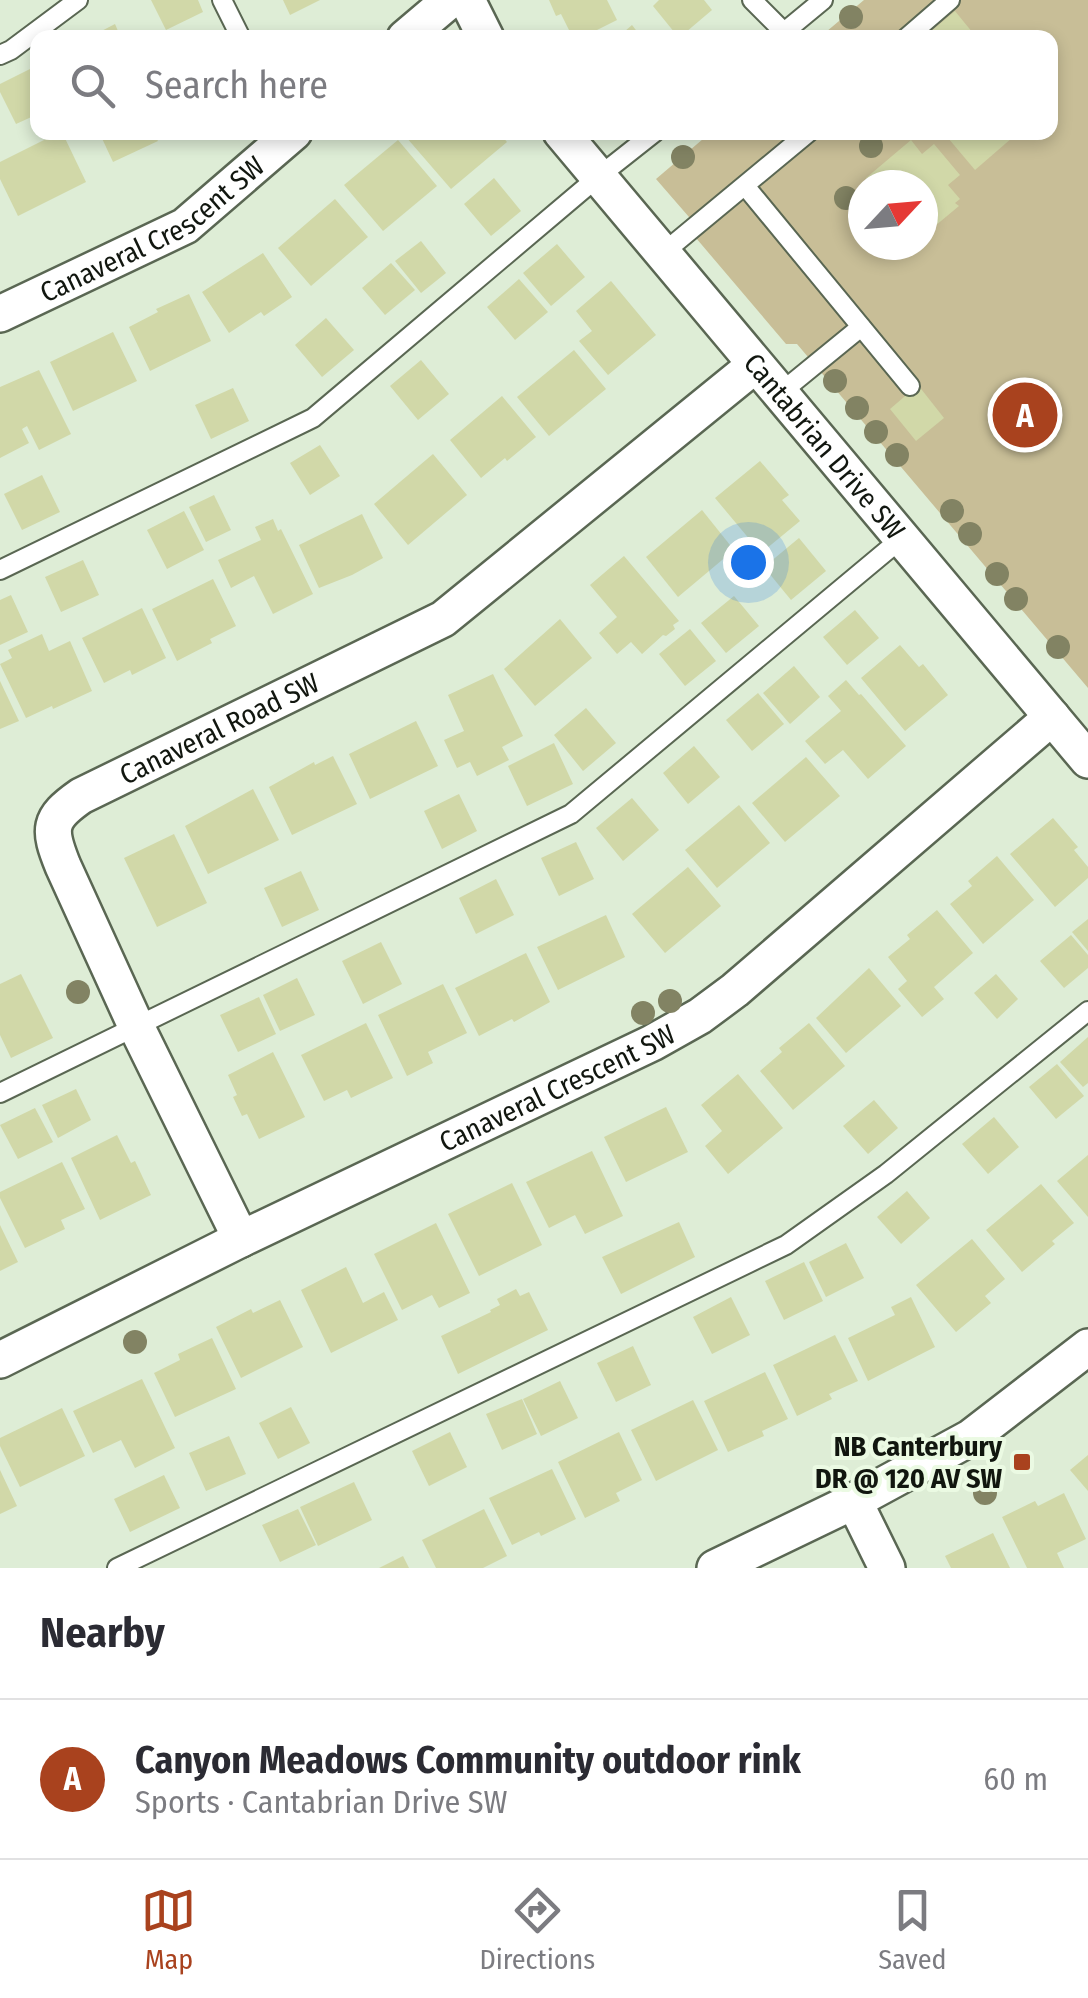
<!DOCTYPE html>
<html lang="en">
<head>
<meta charset="utf-8">
<style>
  body { margin:0; font-family:"Fira Sans Condensed",sans-serif; background:#f2f2f3; color:#2b2b33 }
  .compass { position:absolute; left:848px; top:170px; width:90px; height:90px; border-radius:50%; background:#fff; box-shadow:0 5px 15px #0003; rotate:64deg }
  .you { position:absolute; left:748px; top:562px; width:35px; height:35px; margin:-25px; border:8px solid #fff; border-radius:50%; background:#1a73e8; box-shadow:0 0 0 15px #1a73e833 }
  .badge { display:grid; place-items:center; width:65px; height:65px; border-radius:50%; background:#a9421e; color:#fff; font-size:32px; font-weight:700 }
  .pin { position:absolute; translate:-50% -50%; border:5px solid #fff; box-shadow:0 2px 10px #0006 }
  .list { margin:0; padding:0; list-style:none }
  h2 { display:flex; justify-content:space-between; align-items:center; height:130px; margin:0; padding:0 40px; font-size:42px }
  h2 small { font-size:32px; font-weight:400; color:#7c7c81 }
  .list li { display:grid; grid-template-columns:65px 1fr auto; gap:30px; align-items:center; box-sizing:border-box; height:160px; padding:0 40px; border-top:2px solid #e1e1e2 }
  .list b { display:block; font-size:38px; white-space:nowrap }
  .list p { margin:0; font-size:32px; white-space:nowrap; color:#7c7c81 }
  .list em { font-size:32px; font-style:normal; color:#7c7c81 }
  .icon { flex:none; width:55px; height:55px; fill:none; stroke:currentColor; stroke-width:2; stroke-linecap:round; stroke-linejoin:round }
  .map { position:relative; flex:none; width:1088px; height:1568px; overflow:hidden }
  .search { position:absolute; background:#fff; box-shadow:0 5px 15px #0003; left:30px; right:30px; top:30px; height:110px; display:flex; align-items:center; gap:25px; box-sizing:border-box; padding:0 35px; border-radius:20px; color:#7c7c81; font-size:38px }
  .sheet { height:290px; background:#fff }
  nav { display:flex; justify-content:space-around; align-items:center; box-sizing:border-box; height:140px; border-top:2px solid #e1e1e2; background:#fff; font-size:28px; color:#7c7c81 }
  nav a { display:grid; justify-items:center; gap:5px }
  nav .on { color:#a9421e }
  .map>svg:first-child { display:block }
</style>
</head>
<body>
<div class="map">
<svg width="1088" height="1568" viewBox="0 0 1088 1568">
  <rect width="100%" height="100%" fill="#deedd6"/>
  <path fill="#c8be97" fill-rule="evenodd" d="M864,0H1088V688L797,344H786L696,238L702,232L656,179L710,133L1050,132V38L820,37ZM863,185H923V245H863Z"/>
  <g fill="#d1d8a8">
    <path d="M151,0H198L203,12L166,30Z"/>
    <path d="M283,0H320L290,15Z"/>
    <path d="M549,0H607L617,20L581,38H573L561,14L556,16Z"/>
    <path d="M659,0H704L712,10L679,38L653,6Z"/>
    <path d="M955,11L977,38H923Z"/>
    <path d="M115,24L121,38H88Z"/>
    <path d="M632,25L642,38H617Z"/>
    <path d="M34,67L38,74V114L16,124L0,92V84Z"/>
    <path d="M60,132H62L86,182L18,216L0,179V162Z"/>
    <path d="M99,132H153L158,141L113,162Z"/>
    <path d="M411,132H499L507,142L451,189L406,137Z"/>
    <path d="M943,132H1019L975,170Z"/>
    <path d="M398,140L437,186L383,231L344,185Z"/>
    <path d="M911,140L922,154L934,144L960,175L948,185L960,199L955,203L959,206L923,236V185H872L866,178Z"/>
    <path d="M494,178L521,211L491,236L464,204Z"/>
    <path d="M335,199L368,237L311,286L278,248Z"/>
    <path d="M421,241L446,273L421,293L395,261Z"/>
    <path d="M557,244L585,277L551,306L523,273Z"/>
    <path d="M263,253L292,297L264,316L261,312L229,333L202,292Z"/>
    <path d="M391,263L415,290L385,315L362,288Z"/>
    <path d="M519,279L548,312L515,340L487,307Z"/>
    <path d="M611,281L656,335L608,375L579,341L592,331L576,311Z"/>
    <path d="M189,294L211,341L150,371L129,327L158,312L156,309Z"/>
    <path d="M326,318L354,350L322,377L295,345Z"/>
    <path d="M113,332L137,381L73,411L50,362Z"/>
    <path d="M574,350L606,389L549,436L517,397Z"/>
    <path d="M421,360L449,394L418,420L390,386Z"/>
    <path d="M39,370L71,434L39,450L27,426L22,429L29,443L0,458V387Z"/>
    <path d="M918,385L944,418L916,441L890,409Z"/>
    <path d="M233,388L249,421L211,439L195,405Z"/>
    <path d="M502,396L536,437L507,461L505,458L481,478L450,440Z"/>
    <path d="M320,445L340,476L310,495L290,463Z"/>
    <path d="M433,454L467,495L408,545L374,504Z"/>
    <path d="M760,461L789,495L782,500L800,521L761,553L715,498Z"/>
    <path d="M42,475L60,512L22,530L4,494Z"/>
    <path d="M214,495L231,530L206,542L189,507Z"/>
    <path d="M702,510L734,550L678,597L646,557Z"/>
    <path d="M184,511L204,550L167,569L147,530Z"/>
    <path d="M362,514L383,558L352,575L319,588L299,545Z"/>
    <path d="M273,519L278,531L281,529L313,594L273,614L254,576L231,588L218,560L261,540L255,527Z"/>
    <path d="M799,538L826,571L791,600L764,567Z"/>
    <path d="M624,556L679,621L673,625L675,629L666,636L663,635L642,654L631,642L617,654L599,633L617,617L590,585Z"/>
    <path d="M83,560L99,595L61,612L45,577Z"/>
    <path d="M213,579L236,626L210,639L212,643L177,661L152,609Z"/>
    <path d="M11,595L28,632L0,645V600Z"/>
    <path d="M734,596L759,626L726,653L701,623Z"/>
    <path d="M142,608L166,658L132,675L130,670L104,683L82,638Z"/>
    <path d="M855,610L879,638L847,665L823,637Z"/>
    <path d="M560,619L592,658L535,706L504,669Z"/>
    <path d="M690,629L716,661L685,686L659,654Z"/>
    <path d="M42,634L49,651L70,641L92,691L53,709L52,706L26,718L0,664L12,658L8,650Z"/>
    <path d="M900,645L919,667L923,664L948,695L905,731L861,678Z"/>
    <path d="M794,666L820,697L790,724L763,693Z"/>
    <path d="M493,674L523,736L502,747L509,760L477,776L470,762L457,768L444,740L464,731L448,695Z"/>
    <path d="M846,680L859,695L861,694L906,746L868,779L843,750L825,764L805,741L841,711L828,696Z"/>
    <path d="M0,681L19,721L0,729Z"/>
    <path d="M758,693L784,724L752,751L726,720Z"/>
    <path d="M586,708L616,743L583,771L554,735Z"/>
    <path d="M416,721L438,766L370,799L349,754Z"/>
    <path d="M554,743L573,784L527,806L508,766Z"/>
    <path d="M694,746L720,777L688,804L663,773Z"/>
    <path d="M333,756L357,804L292,835L269,787L314,762L315,765Z"/>
    <path d="M806,757L840,796L785,842L752,803Z"/>
    <path d="M253,789L279,840L208,874L185,826Z"/>
    <path d="M459,794L477,831L442,849L424,811Z"/>
    <path d="M632,798L659,830L623,861L596,828Z"/>
    <path d="M739,805L770,843L717,888L685,850Z"/>
    <path d="M1053,818L1078,847L1074,850L1088,867V878L1055,907L1010,854Z"/>
    <path d="M174,834L207,903L157,927L124,858Z"/>
    <path d="M576,842L594,879L559,896L541,858Z"/>
    <path d="M997,856L1034,900L983,944L950,904L972,886L968,881Z"/>
    <path d="M688,867L721,906L665,953L632,914Z"/>
    <path d="M301,871L319,910L282,927L264,888Z"/>
    <path d="M496,879L514,915L476,934L459,898Z"/>
    <path d="M937,910L973,953L934,987L944,999L922,1017L898,989L907,981L888,957L910,939L907,935Z"/>
    <path d="M606,915L625,957L558,990L537,947Z"/>
    <path d="M1088,919V951L1072,932Z"/>
    <path d="M1071,935L1088,955V968L1064,988L1040,961Z"/>
    <path d="M381,942L402,984L363,1004L342,961Z"/>
    <path d="M526,953L550,1002L514,1022L512,1019L479,1036L455,988Z"/>
    <path d="M869,968L901,1006L846,1053L816,1018Z"/>
    <path d="M21,974L53,1038L11,1058L0,1035V984Z"/>
    <path d="M996,974L1018,999L997,1019L974,993Z"/>
    <path d="M297,978L315,1015L280,1031L263,995Z"/>
    <path d="M443,984L467,1033L428,1052L433,1063L407,1076L378,1015Z"/>
    <path d="M259,997L276,1034L238,1052L220,1015Z"/>
    <path d="M366,1023L393,1078L351,1098L347,1090L324,1101L301,1055Z"/>
    <path d="M809,1023L845,1066L793,1110L760,1071L782,1052L779,1048Z"/>
    <path d="M1088,1037V1083L1083,1087L1060,1062Z"/>
    <path d="M273,1052L305,1117L259,1139L247,1114L242,1116L233,1097L237,1095L228,1075Z"/>
    <path d="M1057,1064L1084,1096L1056,1119L1029,1087Z"/>
    <path d="M738,1074L783,1128L728,1174L705,1146L722,1131L701,1105Z"/>
    <path d="M76,1089L91,1120L58,1138L42,1105Z"/>
    <path d="M874,1100L898,1128L868,1154L843,1126Z"/>
    <path d="M666,1107L688,1152L626,1182L604,1137Z"/>
    <path d="M35,1108L53,1142L18,1159L0,1125Z"/>
    <path d="M994,1117L1019,1147L988,1174L962,1144Z"/>
    <path d="M117,1135L131,1163L135,1161L151,1195L100,1220L71,1158Z"/>
    <path d="M592,1151L623,1216L585,1234L575,1215L549,1228L526,1182Z"/>
    <path d="M1088,1155V1217L1057,1181Z"/>
    <path d="M62,1162L85,1209L61,1220L65,1229L25,1248L0,1198V1192Z"/>
    <path d="M512,1183L542,1245L479,1276L448,1214Z"/>
    <path d="M1041,1184L1074,1223L1052,1241L1055,1244L1022,1272L986,1230Z"/>
    <path d="M907,1191L930,1218L901,1244L877,1217Z"/>
    <path d="M679,1222L695,1257L621,1294L602,1257Z"/>
    <path d="M436,1223L470,1293L439,1308L432,1295L402,1310L374,1254Z"/>
    <path d="M0,1225L18,1262L0,1271Z"/>
    <path d="M972,1239L1005,1279L985,1296L991,1303L956,1332L916,1285Z"/>
    <path d="M846,1243L864,1278L826,1297L809,1262Z"/>
    <path d="M804,1262L823,1301L784,1320L765,1281Z"/>
    <path d="M346,1267L363,1303L384,1292L398,1320L331,1353L301,1290Z"/>
    <path d="M516,1289L520,1296L529,1292L548,1330L458,1374L441,1336L491,1312L490,1310L500,1305L497,1299Z"/>
    <path d="M731,1297L750,1335L712,1354L693,1317Z"/>
    <path d="M911,1297L935,1347L868,1381L848,1338L895,1315L891,1307Z"/>
    <path d="M280,1300L303,1347L241,1378L216,1327L251,1309L253,1313Z"/>
    <path d="M835,1335L858,1381L829,1394L832,1399L797,1416L773,1365Z"/>
    <path d="M212,1338L236,1389L175,1417L154,1373L180,1360L178,1354Z"/>
    <path d="M633,1346L651,1385L616,1402L597,1363Z"/>
    <path d="M765,1372L788,1419L762,1431L764,1436L728,1452L704,1401Z"/>
    <path d="M142,1379L175,1448L135,1468L121,1440L93,1453L73,1411Z"/>
    <path d="M560,1381L578,1418L541,1436L523,1399Z"/>
    <path d="M522,1399L537,1434L502,1450L486,1414Z"/>
    <path d="M693,1400L718,1450L656,1481L631,1430Z"/>
    <path d="M291,1407L310,1443L278,1459L259,1423Z"/>
    <path d="M62,1408L85,1456L20,1487L0,1446V1438Z"/>
    <path d="M450,1432L467,1467L429,1486L412,1451Z"/>
    <path d="M619,1432L642,1480L616,1493L620,1501L585,1518L558,1462Z"/>
    <path d="M229,1436L246,1474L206,1491L189,1453Z"/>
    <path d="M1088,1455V1491L1070,1470Z"/>
    <path d="M552,1469L576,1519L541,1536L539,1532L512,1545L489,1498Z"/>
    <path d="M0,1470L17,1506L0,1514Z"/>
    <path d="M164,1475L180,1508L130,1532L114,1499Z"/>
    <path d="M354,1482L372,1520L318,1546L300,1507Z"/>
    <path d="M1064,1493L1086,1539L1057,1553L1064,1568H1027L1002,1517L1035,1501L1038,1506Z"/>
    <path d="M298,1509L316,1545L280,1562L262,1525Z"/>
    <path d="M484,1509L507,1556L483,1568H436L422,1540Z"/>
    <path d="M993,1533L1010,1568H951L945,1556Z"/>
    <path d="M403,1556L409,1568H379Z"/>
  </g>
  <g fill="none" stroke-linecap="round" stroke-linejoin="round">
    <g stroke="#5a6753" stroke-width="22">
      <g id="lane">
        <path d="M222,0L241,38"/>
        <path d="M752,0L784,32"/>
        <path d="M777,38L823,0"/>
        <path d="M906,38L950,0"/>
        <path d="M0,55L11,50L78,0"/>
        <path d="M746,187L910,386"/>
        <path d="M663,253L809,132"/>
        <path d="M779,394L861,327"/>
        <path d="M0,570L313,418L598,177L655,132"/>
        <path d="M0,1093L571,814L902,538"/>
        <path d="M117,1568L786,1245L886,1174L1088,1011"/>
      </g>
    </g>
    <g stroke="#5a6753" stroke-width="40">
      <g id="street">
        <path d="M467,0L486,38"/>
        <path d="M405,38L450,0"/>
        <path id="s1" d="M561,132L1088,760"/>
        <path id="s2" d="M0,314L185,226L294,132"/>
        <path id="s3" d="M241,1239L136,1026L63,866C48,829 48,819 81,796L443,619L755,365"/>
        <path id="s4" d="M0,1360L241,1239L652,1043L700,1016L735,990L1052,717"/>
        <path d="M854,1501L887,1568"/>
        <path d="M715,1568L854,1501L970,1438L1088,1347"/>
      </g>
    </g>
    <use href="#lane" stroke="#fff" stroke-width="18"/>
    <use href="#street" stroke="#fff" stroke-width="35"/>
  </g>
  <g fill="#828363">
    <circle cx="851" cy="17" r="12"/>
    <circle cx="871" cy="146" r="12"/>
    <circle cx="683" cy="157" r="12"/>
    <circle cx="846" cy="198" r="12"/>
    <circle cx="835" cy="381" r="12"/>
    <circle cx="857" cy="408" r="12"/>
    <circle cx="876" cy="432" r="12"/>
    <circle cx="897" cy="455" r="12"/>
    <circle cx="952" cy="511" r="12"/>
    <circle cx="970" cy="534" r="12"/>
    <circle cx="997" cy="574" r="12"/>
    <circle cx="1016" cy="599" r="12"/>
    <circle cx="1058" cy="647" r="12"/>
    <circle cx="78" cy="992" r="12"/>
    <circle cx="670" cy="1001" r="12"/>
    <circle cx="643" cy="1013" r="12"/>
    <circle cx="135" cy="1342" r="12"/>
    <circle cx="985" cy="1493" r="12"/>
  </g>
  <rect fill="#a9421e" stroke="#ebfae3" stroke-width="4" x="1012" y="1452" width="20" height="20" rx="5"/>
  <g text-anchor="middle" stroke-width="8" stroke-linejoin="round" paint-order="stroke">
    <g font-size="28" fill="#11160f" stroke="#ebfae3">
      <text dy="10" stroke="none"><textPath href="#s2" startOffset="175">Canaveral Crescent SW</textPath></text>
      <text dy="10" stroke="none"><textPath href="#s1" startOffset="410">Cantabrian Drive SW</textPath></text>
      <text dy="10" stroke="none"><textPath href="#s3" startOffset="650">Canaveral Road SW</textPath></text>
      <text dy="10" stroke="none"><textPath href="#s4" startOffset="620">Canaveral Crescent SW</textPath></text>
    </g>
    <g font-size="28" font-weight="bold" fill="#11160f" stroke="#ebfae3" text-anchor="end">
      <text x="1002" y="1456">NB Canterbury<tspan x="1002" dy="32">DR @ 120 AV SW</tspan></text>
    </g>
  </g>
</svg>
<svg class="compass" viewBox="-18 -18 36 36"><path d="M0-13l5 13h-10z" fill="#e53935"/><path d="M0 13l5-13h-10z" fill="#7c7c81"/></svg>
<div class="you"></div>
<div class="pin badge" style="left:1025px;top:415px">A</div>
<div class="search"><svg class="icon" aria-label="search" viewBox="0 0 24 24"><circle cx="10" cy="10" r="6"/><path d="M15 15l6 6"/></svg>Search here</div>
</div>
<section class="sheet">
<h2>Nearby<small></small></h2>
<ul class="list">
<li><span class="badge">A</span><div><b>Canyon Meadows Community outdoor rink</b><p>Sports · Cantabrian Drive SW</p></div><em>60 m</em></li>
</ul>
</section>
<nav>
<a class="on"><svg class="icon" aria-label="map" viewBox="0 0 24 24"><path d="M3 6l6-2 6 2 6-2v14l-6 2-6-2-6 2zM9 4v14M15 6v14"/></svg>Map</a>
<a><svg class="icon" aria-label="directions" viewBox="0 0 24 24"><path d="M12 3l9 9-9 9-9-9zM9 14v-3h6M13 9l2 2-2 2"/></svg>Directions</a>
<a><svg class="icon" aria-label="saved" viewBox="0 0 24 24"><path d="M7 4h10v16l-5-4-5 4z"/></svg>Saved</a>
</nav>
</body>
</html>
